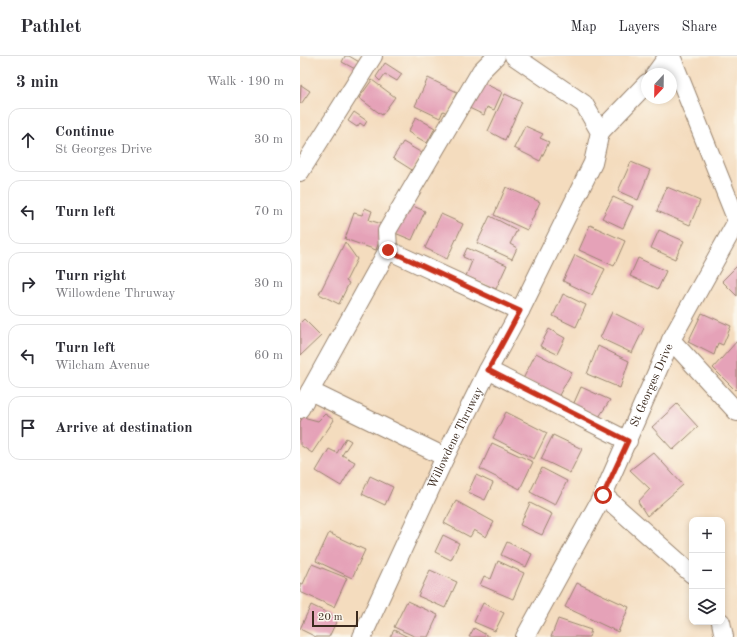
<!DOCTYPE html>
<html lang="en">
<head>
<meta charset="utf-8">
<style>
  body { margin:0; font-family:"Old Standard TT",serif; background:#f2f2f3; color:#2b2b33 }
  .controls { position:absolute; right:12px; bottom:12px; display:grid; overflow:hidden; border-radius:8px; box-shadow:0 2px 6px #0003 }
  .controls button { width:36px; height:36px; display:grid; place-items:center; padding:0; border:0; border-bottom:1px solid #e1e1e2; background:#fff; color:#2b2b33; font:20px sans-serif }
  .compass { position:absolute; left:341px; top:12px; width:36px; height:36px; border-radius:50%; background:#fff; box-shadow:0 2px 6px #0003; rotate:202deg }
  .scale { position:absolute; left:12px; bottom:10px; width:46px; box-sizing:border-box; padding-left:4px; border:2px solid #3b2a1e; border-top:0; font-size:11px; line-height:14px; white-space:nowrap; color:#3b2a1e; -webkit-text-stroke:3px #fbf7ec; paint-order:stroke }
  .stop { position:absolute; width:12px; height:12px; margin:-9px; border:3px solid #c8321e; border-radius:50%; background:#fff }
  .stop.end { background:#c8321e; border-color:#fff; box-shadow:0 1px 4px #0008 }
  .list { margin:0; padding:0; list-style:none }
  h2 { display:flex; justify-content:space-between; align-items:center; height:52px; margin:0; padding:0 16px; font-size:17px }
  h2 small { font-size:13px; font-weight:400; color:#7c7c81 }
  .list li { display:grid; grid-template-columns:26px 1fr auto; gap:12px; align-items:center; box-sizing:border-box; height:64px; margin:0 8px 8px; padding:0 8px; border:1px solid #e1e1e2; border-radius:12px }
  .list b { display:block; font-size:15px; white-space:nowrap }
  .list p { margin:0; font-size:13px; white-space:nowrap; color:#7c7c81 }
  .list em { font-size:13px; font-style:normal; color:#7c7c81 }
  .icon { flex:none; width:22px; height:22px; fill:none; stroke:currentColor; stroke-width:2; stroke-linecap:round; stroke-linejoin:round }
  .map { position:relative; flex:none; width:437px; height:581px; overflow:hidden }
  header { display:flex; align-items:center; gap:24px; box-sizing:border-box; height:56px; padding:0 20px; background:#fff; border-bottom:1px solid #e1e1e2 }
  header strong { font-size:19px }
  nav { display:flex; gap:22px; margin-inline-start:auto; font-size:14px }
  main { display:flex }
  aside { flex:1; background:#fff }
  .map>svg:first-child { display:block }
</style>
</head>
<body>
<header>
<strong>Pathlet</strong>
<nav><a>Map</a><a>Layers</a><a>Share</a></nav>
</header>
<main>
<aside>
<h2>3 min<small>Walk · 190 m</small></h2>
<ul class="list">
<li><svg class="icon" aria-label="ahead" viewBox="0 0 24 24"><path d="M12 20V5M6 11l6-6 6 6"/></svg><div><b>Continue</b><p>St Georges Drive</p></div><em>30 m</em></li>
<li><svg class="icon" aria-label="left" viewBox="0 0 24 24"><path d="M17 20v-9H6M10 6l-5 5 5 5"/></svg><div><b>Turn left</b></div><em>70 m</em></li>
<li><svg class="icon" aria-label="right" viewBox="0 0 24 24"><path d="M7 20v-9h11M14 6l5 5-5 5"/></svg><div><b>Turn right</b><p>Willowdene Thruway</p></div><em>30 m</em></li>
<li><svg class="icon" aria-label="left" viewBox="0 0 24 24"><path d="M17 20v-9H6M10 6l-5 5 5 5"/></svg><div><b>Turn left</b><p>Wilcham Avenue</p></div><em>60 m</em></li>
<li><svg class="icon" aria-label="arrive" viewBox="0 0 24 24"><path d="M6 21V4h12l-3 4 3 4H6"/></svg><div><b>Arrive at destination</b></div></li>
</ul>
</aside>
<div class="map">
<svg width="437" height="581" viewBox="0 0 437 581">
  <rect width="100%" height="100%" fill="#fbf7ec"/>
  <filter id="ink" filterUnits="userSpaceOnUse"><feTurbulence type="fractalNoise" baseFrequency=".025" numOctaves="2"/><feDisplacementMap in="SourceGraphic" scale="8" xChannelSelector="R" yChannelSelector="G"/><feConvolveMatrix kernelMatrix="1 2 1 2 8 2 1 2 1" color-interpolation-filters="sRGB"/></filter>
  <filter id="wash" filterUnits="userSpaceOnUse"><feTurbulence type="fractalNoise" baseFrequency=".012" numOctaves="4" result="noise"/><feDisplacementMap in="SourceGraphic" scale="16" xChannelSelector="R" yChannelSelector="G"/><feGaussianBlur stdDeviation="0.9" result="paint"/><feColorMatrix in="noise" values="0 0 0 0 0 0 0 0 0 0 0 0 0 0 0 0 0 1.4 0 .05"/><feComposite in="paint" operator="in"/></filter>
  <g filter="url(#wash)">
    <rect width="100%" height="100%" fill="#f4dcbe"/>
    <g id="blocks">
      <g fill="#e5a2b8">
        <path d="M45,0H49L61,7L57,14L42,6Z"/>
        <path d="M85,7L102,18L97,25L85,18L80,25L76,21Z"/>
        <path d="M128,22L157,36L147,57L143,55L140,62L115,50Z"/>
        <path d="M72,24L95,41L82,59L59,42Z"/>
        <path d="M179,25L202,36L194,54L187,51L184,59L167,51Z"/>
        <path d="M1,29L10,35L1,48L0,47Z"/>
        <path d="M205,38L222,46L205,84L188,75Z"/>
        <path d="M54,56L67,65L64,70L60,67L57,71L48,65Z"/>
        <path d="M116,61L135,72L127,87L108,76Z"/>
        <path d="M225,70L243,78L240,82L249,86L240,105L214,92Z"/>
        <path d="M103,86L122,97L112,114L93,102Z"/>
        <path d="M331,106L350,114L338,144L318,135Z"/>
        <path d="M206,131L240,146L227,174L194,159Z"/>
        <path d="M367,131L400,145L390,169L357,155Z"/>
        <path d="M313,141L333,150L323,172L302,162Z"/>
        <path d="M108,148L125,155L112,184L95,177Z"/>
        <path d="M65,152L72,155L69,164L85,169L76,194L45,183L54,157L62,159Z"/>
        <path d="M141,158L163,168L147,203L125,192Z"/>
        <path d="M190,160L217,174L210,188L217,192L212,203L177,187Z"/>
        <path d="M290,169L325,185L314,210L279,194Z"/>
        <path d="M359,174L384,185L375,203L351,192Z"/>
        <path d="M45,186L57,203L46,225L49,227L39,248L19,238Z"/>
        <path d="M167,192L207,209L196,233L166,220L172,205L163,201Z"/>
        <path d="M275,199L305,213L292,239L263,225Z"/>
        <path d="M338,202L366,215L358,233L330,220Z"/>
        <path d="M437,210V240L422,225Z"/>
        <path d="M263,238L286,249L276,271L253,260Z"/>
        <path d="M312,256L344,272L332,297L300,282Z"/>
        <path d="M402,257L431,270L423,289L418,287L414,299L388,286Z"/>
        <path d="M4,263L21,280L1,299L0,298V267Z"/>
        <path d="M249,273L265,282L257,298L240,290Z"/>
        <path d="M437,285V332L435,334L413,312Z"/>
        <path d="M298,290L329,305L320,332L287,318Z"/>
        <path d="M236,297L272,316L258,341L223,323Z"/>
        <path d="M281,331L310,344L299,361L273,349Z"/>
        <path d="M377,348L398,371L373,394L352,371Z"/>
        <path d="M206,356L247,377L234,403L193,382Z"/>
        <path d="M25,358L34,364L12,397L0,389V366L3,361L18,365Z"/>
        <path d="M253,379L282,393L270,417L241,403Z"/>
        <path d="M46,382L51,385L42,399L55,406L41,430L16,415L29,393L37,397Z"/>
        <path d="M192,387L233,406L220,433L180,413Z"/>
        <path d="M353,396L383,429L347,460L338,446L350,433L330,414Z"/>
        <path d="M242,412L267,425L255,449L230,436Z"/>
        <path d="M176,419L193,427L185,444L168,436Z"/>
        <path d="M70,420L93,431L85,449L62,438Z"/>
        <path d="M156,445L194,466L186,481L174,474L170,481L144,467Z"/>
        <path d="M230,447L252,458L242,479L220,469Z"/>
        <path d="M29,477L65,494L52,522L16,505Z"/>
        <path d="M143,479L159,487L151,504L135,496Z"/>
        <path d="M207,486L232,498L226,511L201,499Z"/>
        <path d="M198,505L224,517L213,543L180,529L184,520L191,523Z"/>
        <path d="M12,508L47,522L34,551L0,536V527L3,528Z"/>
        <path d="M130,514L157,526L145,552L118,540Z"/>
        <path d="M277,527L329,551L318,576L265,551Z"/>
        <path d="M107,545L138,559L128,581H116L94,571Z"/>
        <path d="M183,547L204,557L195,575L174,566Z"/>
        <path d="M11,549L38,562L29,581H16L0,573Z"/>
        <path d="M258,563L291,574L289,581H251Z"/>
        <path d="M174,572L190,581H169Z"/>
        <path d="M94,574L108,581H90Z"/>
      </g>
    </g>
  </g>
  <g filter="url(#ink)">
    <use href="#blocks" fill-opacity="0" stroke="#98836e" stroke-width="1"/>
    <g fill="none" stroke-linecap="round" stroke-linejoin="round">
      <g stroke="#98836e" stroke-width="20">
        <g id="street">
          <path d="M371,0L437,165"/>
          <path d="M355,18L368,0"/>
          <path d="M300,76L347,27"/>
          <path d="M0,116L73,0"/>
          <path d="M88,194L220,255"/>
          <path d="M371,284L437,356"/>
          <path d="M188,314L328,385"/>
          <path d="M10,335L145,401"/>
          <path d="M0,353L88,194L87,175L181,15L196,0"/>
          <path d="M303,439L392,518"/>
          <path d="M421,566L424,581"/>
          <path id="s1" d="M62,581L145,401L188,314L220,255L293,107L300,76L284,48L214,0"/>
          <path id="s2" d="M225,581L303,439L371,284L437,165"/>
        </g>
      </g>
      <use href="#street" stroke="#fff" stroke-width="18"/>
    </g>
  </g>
  <g fill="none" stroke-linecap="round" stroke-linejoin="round" filter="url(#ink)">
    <path stroke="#c8321e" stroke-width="5" d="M88,194L220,255L188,314L328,385L303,439"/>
  </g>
  <g text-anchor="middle" stroke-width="3" stroke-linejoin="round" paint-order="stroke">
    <g font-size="12" fill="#3b2a1e" stroke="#fbf7ec">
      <text dy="4" stroke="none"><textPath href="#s2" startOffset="282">St Georges Drive</textPath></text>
      <text dy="4" stroke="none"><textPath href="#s1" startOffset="220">Willowdene Thruway</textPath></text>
    </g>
  </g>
</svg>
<div class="controls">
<button>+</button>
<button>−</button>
<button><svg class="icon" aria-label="layers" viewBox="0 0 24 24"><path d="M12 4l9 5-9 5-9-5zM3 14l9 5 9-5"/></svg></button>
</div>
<svg class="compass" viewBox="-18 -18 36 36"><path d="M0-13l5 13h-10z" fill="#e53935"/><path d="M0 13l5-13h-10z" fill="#7c7c81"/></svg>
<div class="scale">20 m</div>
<div class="stop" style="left:303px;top:439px"></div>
<div class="stop end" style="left:88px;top:194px"></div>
</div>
</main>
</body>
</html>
